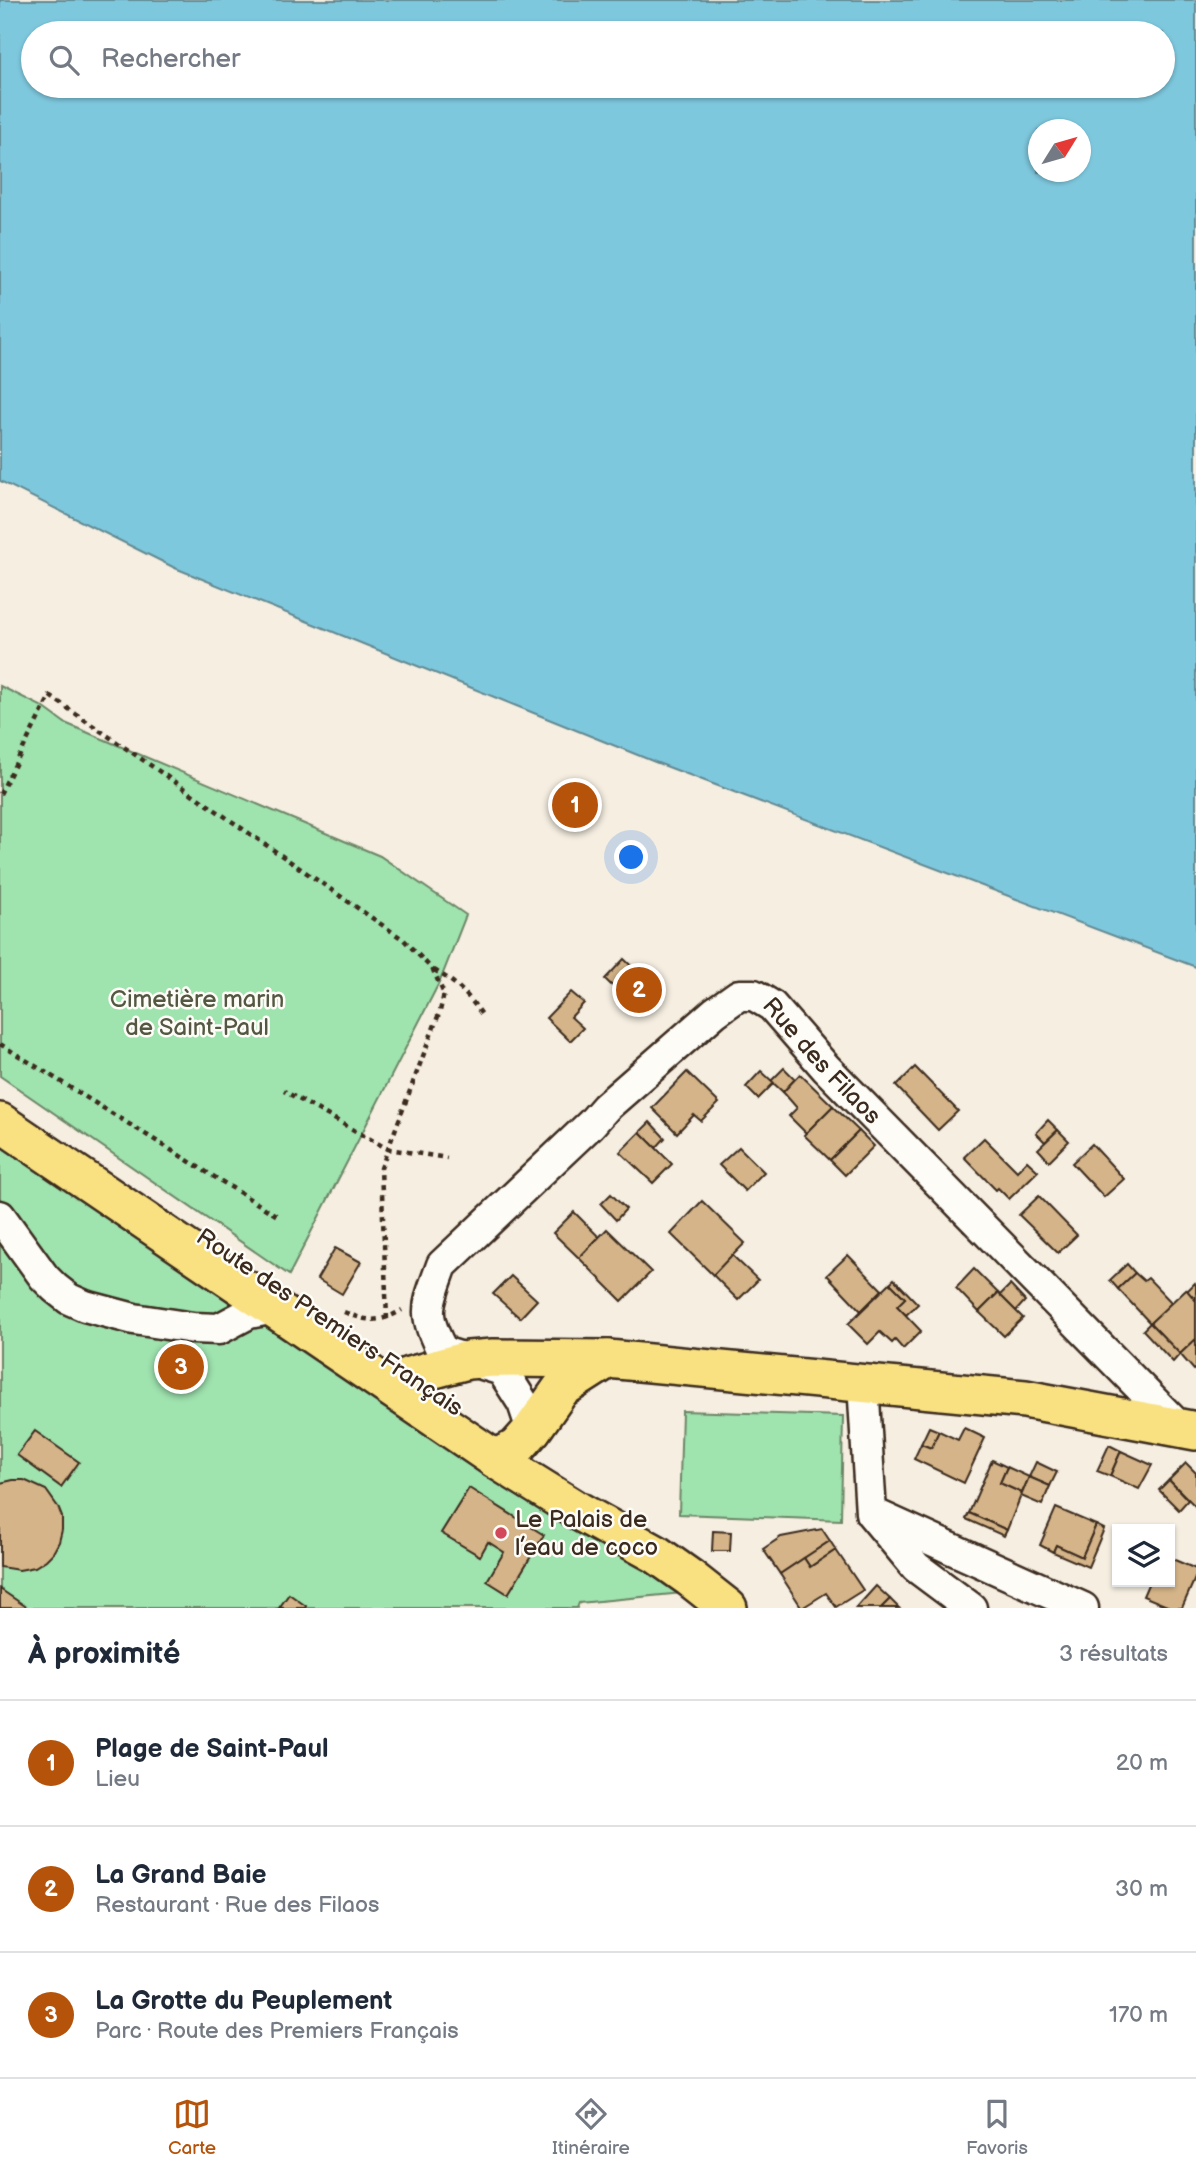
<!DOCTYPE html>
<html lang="fr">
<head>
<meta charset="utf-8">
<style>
  body { margin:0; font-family:"Balsamiq Sans",sans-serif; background:#f6f6f7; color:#1f2937 }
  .controls { position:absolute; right:21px; bottom:21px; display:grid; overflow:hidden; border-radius:0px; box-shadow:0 2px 5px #0004 }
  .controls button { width:63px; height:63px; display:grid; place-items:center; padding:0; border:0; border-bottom:2px solid #e0e1e3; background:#fff; color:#1f2937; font:35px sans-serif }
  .compass { position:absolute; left:1028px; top:119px; width:63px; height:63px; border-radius:50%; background:#fff; box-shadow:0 2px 5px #0004; rotate:53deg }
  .you { position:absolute; left:632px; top:858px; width:24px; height:24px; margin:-18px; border:5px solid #fff; border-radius:50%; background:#1a73e8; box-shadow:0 0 0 10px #1a73e833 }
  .badge { display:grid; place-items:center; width:46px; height:46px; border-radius:50%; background:#b45309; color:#fff; font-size:23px; font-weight:700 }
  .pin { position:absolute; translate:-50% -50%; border:4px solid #fff; box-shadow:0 2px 7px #0006 }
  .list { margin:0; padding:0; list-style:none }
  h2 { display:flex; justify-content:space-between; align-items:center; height:91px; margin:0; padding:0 28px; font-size:30px }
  h2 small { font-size:23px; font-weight:400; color:#747a83 }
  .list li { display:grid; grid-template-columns:46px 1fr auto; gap:21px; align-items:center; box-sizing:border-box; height:126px; padding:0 28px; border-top:2px solid #e0e1e3 }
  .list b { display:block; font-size:26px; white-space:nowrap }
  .list p { margin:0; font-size:23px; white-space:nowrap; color:#747a83 }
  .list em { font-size:23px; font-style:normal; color:#747a83 }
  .icon { flex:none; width:38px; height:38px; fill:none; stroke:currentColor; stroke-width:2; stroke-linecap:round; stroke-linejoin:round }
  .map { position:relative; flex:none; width:1196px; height:1608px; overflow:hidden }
  .search { position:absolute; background:#fff; box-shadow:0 2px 5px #0004; left:21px; right:21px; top:21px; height:77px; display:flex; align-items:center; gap:18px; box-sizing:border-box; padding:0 24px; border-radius:38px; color:#747a83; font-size:26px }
  .sheet { height:469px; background:#fff }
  nav { display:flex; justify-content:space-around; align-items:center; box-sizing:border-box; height:98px; border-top:2px solid #e0e1e3; background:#fff; font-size:19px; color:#747a83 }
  nav a { display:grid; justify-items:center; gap:4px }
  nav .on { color:#b45309 }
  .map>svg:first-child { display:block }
</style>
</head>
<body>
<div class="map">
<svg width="1196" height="1608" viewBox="0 0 1196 1608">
  <rect width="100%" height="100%" fill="#f5eee1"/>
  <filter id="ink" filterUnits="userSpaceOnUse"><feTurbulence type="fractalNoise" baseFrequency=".0143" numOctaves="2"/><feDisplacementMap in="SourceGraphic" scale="14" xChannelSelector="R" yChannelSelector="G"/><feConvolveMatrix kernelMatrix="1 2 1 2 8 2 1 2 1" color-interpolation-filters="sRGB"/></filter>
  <g filter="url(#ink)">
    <g fill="#9fe3af" stroke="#6d8666" stroke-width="2">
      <path d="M0,686L43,707L65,723L380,856L466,915L440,981L289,1275L0,1076Z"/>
      <path d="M0,1122L683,1593L579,1603L577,1608H0Z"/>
      <path d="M682,1411L843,1416L841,1520L679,1514Z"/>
    </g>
    <path fill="#7ec8de" stroke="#638991" stroke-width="2" fill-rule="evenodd" d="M0,0H1196V967L655,762L175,568L0,481ZM33,33H1163V86H33ZM1038,130H1080V172H1038Z"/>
    <g fill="#d4b488" stroke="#3b2a1e" stroke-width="2">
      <path d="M624,959L664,997L655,1006L650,1001L639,1012L605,979Z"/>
      <path d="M571,992L584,1003L571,1017L583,1028L570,1041L546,1018Z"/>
      <path d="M915,1067L958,1111L938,1130L896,1086Z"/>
      <path d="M784,1068L795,1079L783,1092L771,1081Z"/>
      <path d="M761,1071L774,1083L758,1099L746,1087Z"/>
      <path d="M687,1072L719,1103L701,1121L694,1115L677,1133L652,1108Z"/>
      <path d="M800,1074L833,1106L806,1133L789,1116L797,1108L783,1092Z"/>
      <path d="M833,1106L859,1131L830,1160L804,1135Z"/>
      <path d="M1048,1120L1058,1130L1045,1142L1036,1133Z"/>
      <path d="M650,1122L665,1138L656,1148L640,1132Z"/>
      <path d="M1058,1130L1069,1141L1049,1161L1038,1149Z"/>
      <path d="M859,1131L874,1146L845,1175L830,1160Z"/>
      <path d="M640,1132L672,1164L653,1183L620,1152Z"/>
      <path d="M984,1138L1017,1171L1027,1161L1038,1171L1009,1199L998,1188L996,1190L964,1157Z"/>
      <path d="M1092,1144L1124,1179L1104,1197L1072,1163Z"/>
      <path d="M739,1147L764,1172L745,1191L719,1165Z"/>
      <path d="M611,1194L626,1209L616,1220L601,1204Z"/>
      <path d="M1039,1196L1077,1235L1058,1253L1019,1215Z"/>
      <path d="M702,1201L745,1243L713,1275L671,1234Z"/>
      <path d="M574,1212L599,1237L579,1258L553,1233Z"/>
      <path d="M607,1229L651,1272L622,1301L579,1258Z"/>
      <path d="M335,1248L361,1262L342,1294L317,1279Z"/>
      <path d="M732,1255L758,1280L738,1300L713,1275Z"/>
      <path d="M848,1255L882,1290L861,1311L827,1275Z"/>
      <path d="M1127,1264L1135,1273L1118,1289L1110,1280Z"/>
      <path d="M974,1269L998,1293L979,1312L956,1288Z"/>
      <path d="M1135,1273L1144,1281L1148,1278L1172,1303L1150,1323L1118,1289Z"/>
      <path d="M511,1276L537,1300L520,1318L493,1294Z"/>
      <path d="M894,1279L918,1304L906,1315L897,1306L905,1298L890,1283Z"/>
      <path d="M890,1283L905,1298L897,1306L921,1331L903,1349L895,1340L892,1343L880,1332L868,1344L848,1324Z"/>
      <path d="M1195,1283L1196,1285V1301L1187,1291Z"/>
      <path d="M1010,1285L1025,1301L1016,1311L1000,1295Z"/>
      <path d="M1186,1289L1196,1301V1339L1180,1354L1150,1323Z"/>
      <path d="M998,1293L1023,1318L1004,1336L979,1312Z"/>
      <path d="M1150,1323L1180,1354L1173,1362L1143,1330Z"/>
      <path d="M1196,1339V1369L1194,1370L1180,1354Z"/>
      <path d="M929,1427L939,1431L931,1448L921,1444Z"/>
      <path d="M964,1428L985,1438L964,1483L914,1459L921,1444L931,1448L939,1431L958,1440Z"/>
      <path d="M35,1431L79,1462L61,1487L17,1455Z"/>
      <path d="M1109,1445L1121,1451L1110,1476L1097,1471Z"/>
      <path d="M1121,1451L1152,1465L1139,1489L1110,1476Z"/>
      <path d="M992,1460L1007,1467L1000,1483L1022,1493L1007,1530L969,1513Z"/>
      <path d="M1036,1462L1057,1472L1050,1486L1029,1477Z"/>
      <path d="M1186,1463L1196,1473V1507L1169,1480Z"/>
      <path d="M1007,1467L1029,1477L1022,1493L1000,1483Z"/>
      <path d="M1029,1477L1050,1486L1042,1505L1021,1496Z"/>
      <path d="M13,1480H24L46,1490L58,1507L62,1517V1530L59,1542L53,1553L46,1560L35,1567L19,1570L0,1567V1483Z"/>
      <path d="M1169,1480L1188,1500L1179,1510L1159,1490Z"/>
      <path d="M469,1488L544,1535L508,1594L487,1581L504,1552L488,1542L480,1556L441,1533Z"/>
      <path d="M1056,1508L1096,1525L1082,1557L1056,1545L1053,1552L1040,1545Z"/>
      <path d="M969,1513L1007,1530L1004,1536L966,1519Z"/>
      <path d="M1096,1525L1104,1529L1088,1567L1053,1552L1056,1545L1082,1557Z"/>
      <path d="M822,1529L830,1541L780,1574L763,1549L781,1537Z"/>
      <path d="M713,1531L731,1532L730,1551H712Z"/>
      <path d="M830,1541L836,1550L810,1567L804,1558Z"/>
      <path d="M836,1550L863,1590L836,1607L826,1593L802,1608L780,1574L804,1558L810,1567Z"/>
      <path d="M1170,1558L1196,1569V1576L1182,1608H1172L1143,1596L1149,1582H1170Z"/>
      <path d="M876,1586L890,1599L881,1608H856Z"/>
      <path d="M0,1589L28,1608H0Z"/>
      <path d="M289,1594L306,1606L305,1608H279Z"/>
      <path d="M890,1599L899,1608H881Z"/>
    </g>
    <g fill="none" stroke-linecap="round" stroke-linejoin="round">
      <g stroke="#3b2a1e" stroke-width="35">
        <g id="minor">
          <path d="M0,1216L44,1277L55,1288L69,1299L85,1306L134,1319L193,1328L219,1329L249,1313L275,1308"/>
          <path d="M863,1383L871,1513L916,1567L971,1608"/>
          <path id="s1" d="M532,1430L523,1403L502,1370L443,1352C421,1312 428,1305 442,1265L591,1124L606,1107L715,1012L739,995H754L772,1006L826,1068L1179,1427"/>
          <path d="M879,1516L1083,1608"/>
        </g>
      </g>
      <g stroke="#3b2a1e" stroke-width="42">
        <g id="major">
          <path d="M0,1122L495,1459L580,1512L656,1554L690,1578L728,1608"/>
          <path d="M409,1376L468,1360L493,1358L608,1359L1025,1399L1196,1431"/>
          <path d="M495,1459L516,1448L532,1430L561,1389L608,1359"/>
        </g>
      </g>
      <g stroke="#3b2a1e" stroke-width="4.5" stroke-dasharray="5 5" stroke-linecap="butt">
        <path d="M0,794L50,696L404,940L433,970L444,994L440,1011L388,1149L284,1091"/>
        <path d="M434,970C457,983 468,995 483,1016"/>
        <path d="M0,1044L279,1217"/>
        <path d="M344,1312C368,1322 380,1323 402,1310"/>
        <path d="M387,1319L381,1168L388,1149L447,1158"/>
      </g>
      <use href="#minor" stroke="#fdfcf7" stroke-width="30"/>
      <use href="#major" stroke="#f9e181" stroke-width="37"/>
    </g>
  </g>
  <circle fill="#d1495b" stroke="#fdfcf7" stroke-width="2.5" cx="501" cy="1533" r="7"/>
  <g text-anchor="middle" stroke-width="5" stroke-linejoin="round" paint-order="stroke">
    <g font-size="24" fill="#545842" stroke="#fdfcf7">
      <text x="197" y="1007">Cimetière marin<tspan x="197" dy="28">de Saint-Paul</tspan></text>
    </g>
    <g font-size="24" fill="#3b2a1e" stroke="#fdfcf7">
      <text dy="8" stroke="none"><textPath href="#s1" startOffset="733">Rue des Filaos</textPath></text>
      <text transform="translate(330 1322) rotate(34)" y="8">Route des Premiers Français</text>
    </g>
    <g font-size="24" fill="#3b2a1e" stroke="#fdfcf7" text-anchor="start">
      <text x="515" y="1527">Le Palais de<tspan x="515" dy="28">l’eau de coco</tspan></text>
    </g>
  </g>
</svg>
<div class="controls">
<button><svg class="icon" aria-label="layers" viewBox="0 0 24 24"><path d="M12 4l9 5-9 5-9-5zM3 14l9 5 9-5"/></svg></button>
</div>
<svg class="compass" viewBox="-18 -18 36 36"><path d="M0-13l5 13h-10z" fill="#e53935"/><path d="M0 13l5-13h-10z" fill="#747a83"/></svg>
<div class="you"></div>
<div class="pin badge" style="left:575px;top:805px">1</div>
<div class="pin badge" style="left:639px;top:990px">2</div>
<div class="pin badge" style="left:181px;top:1367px">3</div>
<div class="search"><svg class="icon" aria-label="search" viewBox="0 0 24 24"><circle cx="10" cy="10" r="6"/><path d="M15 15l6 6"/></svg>Rechercher</div>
</div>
<section class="sheet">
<h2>À proximité<small>3 résultats</small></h2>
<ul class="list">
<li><span class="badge">1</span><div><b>Plage de Saint-Paul</b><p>Lieu</p></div><em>20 m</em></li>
<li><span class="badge">2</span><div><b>La Grand Baie</b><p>Restaurant · Rue des Filaos</p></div><em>30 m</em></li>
<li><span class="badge">3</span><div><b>La Grotte du Peuplement</b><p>Parc · Route des Premiers Français</p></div><em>170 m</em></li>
</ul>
</section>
<nav>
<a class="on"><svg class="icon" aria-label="map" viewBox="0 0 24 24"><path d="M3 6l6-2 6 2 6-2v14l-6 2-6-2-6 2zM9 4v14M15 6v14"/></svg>Carte</a>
<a><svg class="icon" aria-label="directions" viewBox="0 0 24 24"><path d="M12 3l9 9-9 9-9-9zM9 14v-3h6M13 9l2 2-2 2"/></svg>Itinéraire</a>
<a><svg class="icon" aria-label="saved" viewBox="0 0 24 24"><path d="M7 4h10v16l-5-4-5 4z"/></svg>Favoris</a>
</nav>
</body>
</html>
